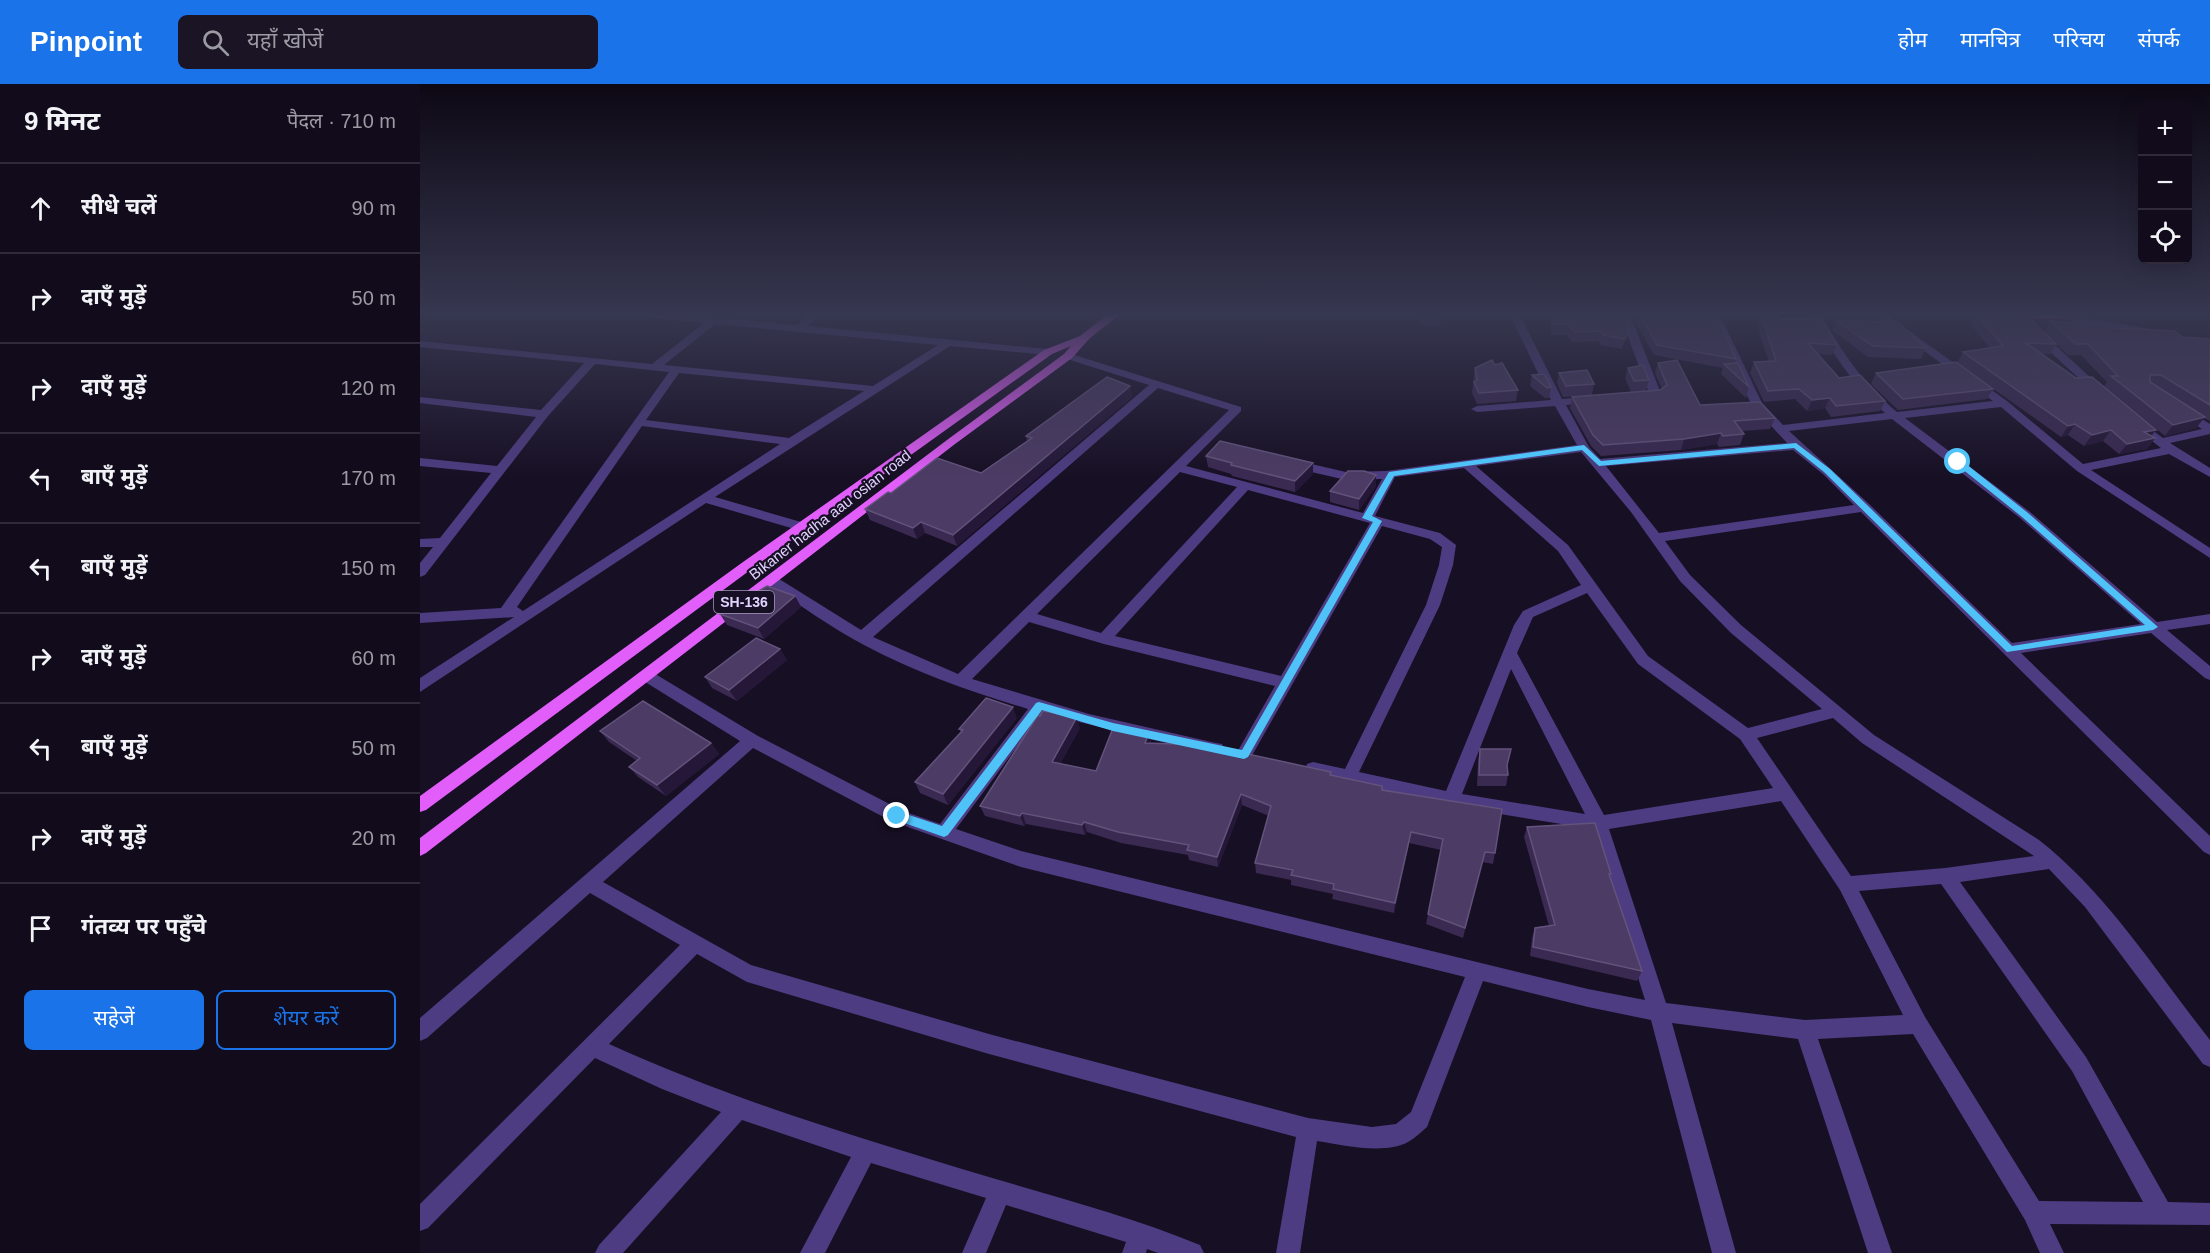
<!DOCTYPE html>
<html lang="hi">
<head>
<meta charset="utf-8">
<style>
  body { margin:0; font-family:Helvetica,"Noto Sans Devanagari",sans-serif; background:#1a1424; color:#f1f3f6 }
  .controls { position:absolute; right:18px; top:18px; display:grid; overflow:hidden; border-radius:9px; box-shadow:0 6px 24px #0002 }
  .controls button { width:54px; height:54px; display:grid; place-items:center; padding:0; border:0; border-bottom:2px solid #302b3a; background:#110b1b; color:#f1f3f6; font:30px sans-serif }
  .stop { position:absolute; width:18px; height:18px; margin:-14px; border:4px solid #4fc3f7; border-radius:50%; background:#fff }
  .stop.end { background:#4fc3f7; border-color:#fff; box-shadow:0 2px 6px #0008 }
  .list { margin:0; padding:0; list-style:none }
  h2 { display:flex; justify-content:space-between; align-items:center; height:78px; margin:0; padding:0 24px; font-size:26px }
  h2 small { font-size:20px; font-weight:400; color:#9c9ba3 }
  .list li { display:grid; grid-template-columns:39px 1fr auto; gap:18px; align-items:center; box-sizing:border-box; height:90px; padding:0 24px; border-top:2px solid #302b3a }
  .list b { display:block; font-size:22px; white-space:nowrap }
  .list em { font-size:20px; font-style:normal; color:#9c9ba3 }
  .actions { display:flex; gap:12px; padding:18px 24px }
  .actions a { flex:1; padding:14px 0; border:2px solid #1a73e8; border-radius:9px; text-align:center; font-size:21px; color:#1a73e8 }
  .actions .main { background:#1a73e8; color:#fff }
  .icon { flex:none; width:33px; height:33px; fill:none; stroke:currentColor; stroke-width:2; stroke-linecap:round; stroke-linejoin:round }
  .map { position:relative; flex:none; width:1790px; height:1169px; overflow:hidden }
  header { display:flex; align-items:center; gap:36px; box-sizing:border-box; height:84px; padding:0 30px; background:#1a73e8; color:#fff }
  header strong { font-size:28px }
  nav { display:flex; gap:33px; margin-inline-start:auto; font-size:21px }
  .search { width:420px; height:54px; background:#1a1424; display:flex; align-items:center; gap:15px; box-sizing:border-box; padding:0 21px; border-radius:9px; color:#9c9ba3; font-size:22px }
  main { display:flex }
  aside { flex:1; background:#110b1b }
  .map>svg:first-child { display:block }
</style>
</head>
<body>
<header>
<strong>Pinpoint</strong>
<div class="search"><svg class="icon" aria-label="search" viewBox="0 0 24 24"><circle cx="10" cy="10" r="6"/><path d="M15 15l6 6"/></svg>यहाँ खोजें</div>
<nav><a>होम</a><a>मानचित्र</a><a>परिचय</a><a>संपर्क</a></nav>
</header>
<main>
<aside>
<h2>9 मिनट<small>पैदल · 710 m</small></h2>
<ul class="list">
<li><svg class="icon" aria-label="ahead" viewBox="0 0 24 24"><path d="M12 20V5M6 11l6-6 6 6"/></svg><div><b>सीधे चलें</b></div><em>90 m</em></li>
<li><svg class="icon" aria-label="right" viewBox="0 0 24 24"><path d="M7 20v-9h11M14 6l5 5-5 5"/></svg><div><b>दाएँ मुड़ें</b></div><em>50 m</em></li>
<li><svg class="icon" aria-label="right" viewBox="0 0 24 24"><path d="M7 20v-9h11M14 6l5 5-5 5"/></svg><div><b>दाएँ मुड़ें</b></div><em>120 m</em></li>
<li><svg class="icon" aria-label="left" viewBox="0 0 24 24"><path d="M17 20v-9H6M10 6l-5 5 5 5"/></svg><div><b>बाएँ मुड़ें</b></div><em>170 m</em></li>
<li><svg class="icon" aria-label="left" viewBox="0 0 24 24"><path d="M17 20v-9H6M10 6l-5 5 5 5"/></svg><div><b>बाएँ मुड़ें</b></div><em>150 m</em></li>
<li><svg class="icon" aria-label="right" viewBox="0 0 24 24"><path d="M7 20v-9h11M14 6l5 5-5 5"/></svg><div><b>दाएँ मुड़ें</b></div><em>60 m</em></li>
<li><svg class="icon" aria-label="left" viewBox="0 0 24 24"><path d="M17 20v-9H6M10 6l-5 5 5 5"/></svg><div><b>बाएँ मुड़ें</b></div><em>50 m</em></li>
<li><svg class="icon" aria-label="right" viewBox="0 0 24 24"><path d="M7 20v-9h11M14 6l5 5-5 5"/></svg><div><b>दाएँ मुड़ें</b></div><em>20 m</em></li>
<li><svg class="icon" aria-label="arrive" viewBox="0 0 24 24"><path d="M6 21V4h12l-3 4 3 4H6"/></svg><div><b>गंतव्य पर पहुँचे</b></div></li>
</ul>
<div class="actions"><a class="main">सहेजें</a><a>शेयर करें</a></div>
</aside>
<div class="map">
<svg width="1790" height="1169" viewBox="0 0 1790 1169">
  <rect width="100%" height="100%" fill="#170f24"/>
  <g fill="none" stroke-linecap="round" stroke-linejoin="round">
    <g fill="#4d3c81" fill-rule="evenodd">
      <path d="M228,231H270L377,241L389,231H400L388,242L628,265L633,268L628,271L530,262L295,413L388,440L389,443L388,446H378L286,419L0,608V594L94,533L0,539V529L81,524L249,288L175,280L128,332L5,491L0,493V479L13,463H0V455L20,454L71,389L0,382V374L77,382L116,333L0,319V313L121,326L164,279L0,263V257L232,280L284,239L233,234ZM295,240L518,261L453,302L244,281ZM259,289L444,307L369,354L226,336ZM222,342L360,360L103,527L97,523Z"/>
      <path d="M1090,231H1100L1142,315L1171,313L1177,316L1171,319L1146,321L1169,363L1180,375L1367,359L1331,320L1290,231H1300L1342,319L1363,341L1465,329C1433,301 1412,269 1391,231H1401C1424,271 1442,298 1477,328L1573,317L1455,231H1467L1587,317L1663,380L1741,364L1712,341V337H1720L1743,354L1782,345L1761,331V327H1769L1790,340V350L1750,359L1790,384V393L1749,370L1671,386L1790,464V474L1657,387L1581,323L1485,334L1610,428L1737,538L1790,530V540L1747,546L1790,582V596L1785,594L1731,549L1601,569L1790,752V771L1784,768L1441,428L1245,457L1270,491L1321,541L1454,651L1619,756C1687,809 1737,889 1790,956V983L1783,980L1665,823L1629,785L1540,798L1666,973L1748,1118L1790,1119V1141L1630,1140L1644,1169H1620L1605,1136L1493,950L1398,955L1472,1169H1448L1378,955L1252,939L1316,1169H1292L1231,936L1168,923L1063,897L1007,1043C1001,1048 995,1054 988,1058C964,1071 923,1061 897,1057L880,1169H856L876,1053L569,970L327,898L277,870L189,960C312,1016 440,1054 569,1093C639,1114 712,1133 780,1161L784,1169H738L727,1165L726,1169H702L706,1158L586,1121L566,1169H542L566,1114L451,1079L405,1169H380L431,1073L322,1036L203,1169H175L179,1161L301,1028L242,1005L175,974L8,1144L0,1147V1120L260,861L170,809L7,954L0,957V934L320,657L222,596L219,592L222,588H232L338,652L483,727L520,740L608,625C552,608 496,589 444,561C410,543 379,520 346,499L344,496L346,493H356L441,546L729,301L644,274V270L648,269L821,323V327L766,382L943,429L962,395L926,396L870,383L868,380L874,376L926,388L966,387L1157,361L1135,322L1057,328L1051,325L1057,322L1131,316ZM738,304L809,326L538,590L453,553ZM1472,335L1600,434L1721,540L1592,559L1449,420L1369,347ZM1373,366L1403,390L1434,421L1239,449L1186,382ZM1161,368L1211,428L1260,497L1311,549L1402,625L1328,644L1228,572L1148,461L1056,382ZM1044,384L1138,467L1161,501L1103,527L1094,541L1026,707L939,688L1020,521L1033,481L1036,461L1020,449L955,432L975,393ZM760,388L817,403L681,549L617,530ZM828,406L950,439L861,592L695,552ZM962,442L1010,455L1022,463L1019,481L1006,521L925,685L893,678L887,680L885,685L887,690L1031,722L1172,745L1225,916L1168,905L601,767L536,745L622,629L796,671L802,670L804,665L802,660L796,659L669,630L552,595L609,538L684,560L855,602L816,670L818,675L824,676L830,675ZM1167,509L1218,580L1320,655L1353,704L1184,731L1097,569L1113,533ZM1091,585L1165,730L1042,710ZM1413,634L1442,659L1614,772L1525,784L1431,792L1337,654ZM333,664L471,737L601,783L1045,893L991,1028L976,1040L952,1043L888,1034L569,950L331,881L183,798ZM1361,717L1420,806L1483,931L1385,936L1246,919L1189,745ZM1521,800L1652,987L1723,1118L1619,1117L1505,933L1439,807Z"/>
      <path d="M1200,231H1210L1242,312L1240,314L1222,316L1216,313L1229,309Z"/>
      <path d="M1616,251H1624L1683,305V309H1675L1616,255Z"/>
    </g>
    <path fill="#4d3c81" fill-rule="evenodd" d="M1655,231L1730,245L1735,248L1730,251L1642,235L1637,232Z"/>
    <g fill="#e25efa" fill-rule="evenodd">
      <path d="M687,231H699L670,254L652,274L535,360L6,769L0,772V754L527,356L644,270L651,262L632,270L333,484L6,726L0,728V712L323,478L624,266L660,252Z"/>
      <path d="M1580,231H1648L1643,234H1585Z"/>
    </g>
  </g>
  <g fill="#3a2951">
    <path d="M995,231H1021L1020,242L1000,240Z"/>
    <path d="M1131,231H1204L1209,244L1202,265L1180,261L1179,257L1152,258L1147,251H1131Z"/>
    <path d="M1215,231H1296L1316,275L1315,279L1329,303L1326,314L1301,290L1303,284L1234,271L1214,235Z"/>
    <path d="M1340,231L1359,235L1417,261L1412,271L1398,270L1419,294L1465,317L1460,327L1411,333L1405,324L1387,327L1375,315L1344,318L1330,289L1334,278H1349L1337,241Z"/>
    <path d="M1556,231L1607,232L1636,260L1630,270H1621L1735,354L1727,365L1699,370L1683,357L1664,362L1648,351L1641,353L1537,279L1543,268L1570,264L1551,241Z"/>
    <path d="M1417,237L1506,264L1501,275L1448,273L1413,247Z"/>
    <path d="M1630,237L1762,253L1790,255V337L1784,334L1776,344L1745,352L1684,303L1687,298L1661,271H1648L1624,248Z"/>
    <path d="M1238,279L1280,321L1355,334L1350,345L1322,347L1324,350L1320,361L1299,363L1297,360L1261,366L1181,372L1171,362L1150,324L1152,313L1240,306L1242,305L1235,289Z"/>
    <path d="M1075,281L1098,306L1096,317L1057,320L1052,309L1055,284Z"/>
    <path d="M1208,284L1229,296L1226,307L1211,308L1205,294Z"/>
    <path d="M1139,289L1174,300L1172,311L1143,313L1137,299Z"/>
    <path d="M1456,289L1573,305L1567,315L1478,326L1451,300Z"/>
    <path d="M1112,291L1131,303L1129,314H1125L1110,302Z"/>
    <path d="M710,302L712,313L537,462L505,449L497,455L450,436L445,425L471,409L561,389L607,357L606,352Z"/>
    <path d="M786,372L893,390L875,408L812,392L811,390L788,383Z"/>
    <path d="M956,391V402L939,426L910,418V407Z"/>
    <path d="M375,512L381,523L344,555L307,541L300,530Z"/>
    <path d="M360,565L367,576L317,617L292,604L285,593Z"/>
    <path d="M597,634L528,721L500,709L495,698L541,648L539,645Z"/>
    <path d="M660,644L640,680L676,687L729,649L731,659L911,688V691L962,706L1075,769L1073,780L1062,778L1043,854L1006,840L1021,766L989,759L974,829L912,815L913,810L871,801V796L836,789L835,779L849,732L822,721L798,783L769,776L768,771L701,759L667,748L665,751L606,740L604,742L565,732L560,722Z"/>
    <path d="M180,647L291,659L299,670L246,712L218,693L209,683L217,677L189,658Z"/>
    <path d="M1060,665L1088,691L1086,702H1057L1058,676Z"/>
    <path d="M1107,743L1191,790L1190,792L1222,887L1217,897L1110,872L1112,854L1115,844L1129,842L1104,753Z"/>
  </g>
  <g fill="#241737">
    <path d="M710,302L712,313L537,462L533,451Z"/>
    <path d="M1410,314L1405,324L1387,327L1392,316Z"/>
    <path d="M1785,333L1776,344L1745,352L1753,341Z"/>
    <path d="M1655,340L1648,351L1641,353L1648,342Z"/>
    <path d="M1691,346L1683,357L1664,362L1672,351Z"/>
    <path d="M1736,346L1729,355L1735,354L1727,365L1699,370L1707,360L1724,348Z"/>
    <path d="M1301,349L1297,360L1261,366L1264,355Z"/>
    <path d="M893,379V390L875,408V397Z"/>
    <path d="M956,391V402L939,426V415Z"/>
    <path d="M501,438L505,449L497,455L493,444Z"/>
    <path d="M375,512L381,523L344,555L338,544Z"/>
    <path d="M360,565L367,576L317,617L309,606Z"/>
    <path d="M593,623L597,634L528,721L523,710Z"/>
    <path d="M657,633L660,644L635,689L632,678Z"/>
    <path d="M729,649L731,660L725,659Z"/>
    <path d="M291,659L299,670L246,712L237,701Z"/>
    <path d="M821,710L822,721L798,783L797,773Z"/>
    <path d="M602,729L606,740L604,742L600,732Z"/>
    <path d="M664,738L667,748L665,751L662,741Z"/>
    <path d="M991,748L989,759L974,829L975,819Z"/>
  </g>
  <g fill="#4c3b64" stroke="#63537c" stroke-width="1.5">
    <path d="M1133,231H1204L1209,244L1205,255L1183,251L1181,247L1154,248L1149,240H1133Z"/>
    <path d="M1220,231H1296L1316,275L1237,261Z"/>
    <path d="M1341,231H1357L1359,235H1401L1417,261L1388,259L1419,294L1440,291L1465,317L1416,322L1410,314L1392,316L1379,305L1348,307L1334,278L1356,277Z"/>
    <path d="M1557,231L1607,232L1636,260L1606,259L1656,294L1672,293L1736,346L1724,348L1735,354L1707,360L1691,346L1672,351L1655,340L1648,342L1543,268L1583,262Z"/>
    <path d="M1417,237L1478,238L1506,264L1453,262Z"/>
    <path d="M1630,237L1687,241L1689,244L1755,247L1762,253L1790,255V321L1741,291H1730V298L1785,333L1753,341L1691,292H1698L1668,260H1655Z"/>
    <path d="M1072,276L1075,281L1082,279L1098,306L1059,309L1054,298L1057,296L1055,284Z"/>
    <path d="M1257,276L1280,321L1340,318L1355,334L1314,337L1324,350L1303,352L1301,349L1264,355L1183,361L1173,351L1152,313L1240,306L1247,301L1238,279Z"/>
    <path d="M1536,278L1573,305L1483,315L1456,289Z"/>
    <path d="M1318,279L1329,303L1304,280Z"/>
    <path d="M1223,281L1229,296L1214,297L1208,284Z"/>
    <path d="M1167,286L1174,300L1146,302L1139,289Z"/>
    <path d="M1124,290L1131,303L1127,304L1112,291Z"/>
    <path d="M687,293L710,302L533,451L501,438L493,444L445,425L468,408L471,409L517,374L561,389L612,354L606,352Z"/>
    <path d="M800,357L893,379L875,397L811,381L812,379L786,372Z"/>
    <path d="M928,387H944L956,391L939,415L910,407Z"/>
    <path d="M347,502L375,512L338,544L300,530Z"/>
    <path d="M336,554L360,565L309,606L285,593Z"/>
    <path d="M566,614L593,623L523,710L495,698L543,646L539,645Z"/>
    <path d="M223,617L291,659L237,701L209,683L220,674L180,647Z"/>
    <path d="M623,627L657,633L632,678L676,687L693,644L729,649L725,659L786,661L911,688L910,691L962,702V706L1082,725L1075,769L1065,768L1045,844L1008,830L1023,755L991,748L975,819L913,805L914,800L871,791L873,786L835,779L851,722L821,710L797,773L767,766L769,761L698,748L664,738L662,741L602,729L600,732L560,722L618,631L620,632Z"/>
    <path d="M1060,665H1091L1087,681L1088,691H1059Z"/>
    <path d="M1175,739L1191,790H1189L1222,887L1113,863L1115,844L1135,841L1107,743Z"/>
  </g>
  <linearGradient id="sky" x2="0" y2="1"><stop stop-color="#0d0814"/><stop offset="0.58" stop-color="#363750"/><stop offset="1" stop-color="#363750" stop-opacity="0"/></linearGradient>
  <rect width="1790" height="395" fill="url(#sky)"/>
  <path fill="#4fc3f7" d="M1376,359L1410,385L1592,562L1725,541L1602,433L1536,380V376H1541L1608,429L1738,543L1733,546L1587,568L1404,388L1374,364L1179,382L1162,366L974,392L952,432L962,437L828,673L824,675L693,647L622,626L528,751L524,753L473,735L471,732L477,727L522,742L616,619L619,618L693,639L822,666L953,438L942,434L969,388L1164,361L1181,377Z"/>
  <g text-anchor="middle" stroke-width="4.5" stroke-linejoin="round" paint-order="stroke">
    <rect fill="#170f24" stroke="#a498bd" stroke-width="1.5" x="294" y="507" width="60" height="22" rx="4.5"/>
    <g font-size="14" font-weight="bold" fill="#e1d3fe">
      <text x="324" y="523">SH-136</text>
    </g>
    <g font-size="15" fill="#e1d3fe" stroke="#170f24">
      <text transform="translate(410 431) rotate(-38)" y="5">Bikaner hadha aau osian road</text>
    </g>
  </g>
</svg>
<div class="controls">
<button>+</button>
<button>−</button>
<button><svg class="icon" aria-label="locate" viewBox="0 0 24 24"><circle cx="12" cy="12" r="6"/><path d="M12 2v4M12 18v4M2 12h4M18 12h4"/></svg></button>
</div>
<div class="stop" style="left:1538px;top:378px"></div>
<div class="stop end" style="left:477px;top:732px"></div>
</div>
</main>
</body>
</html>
